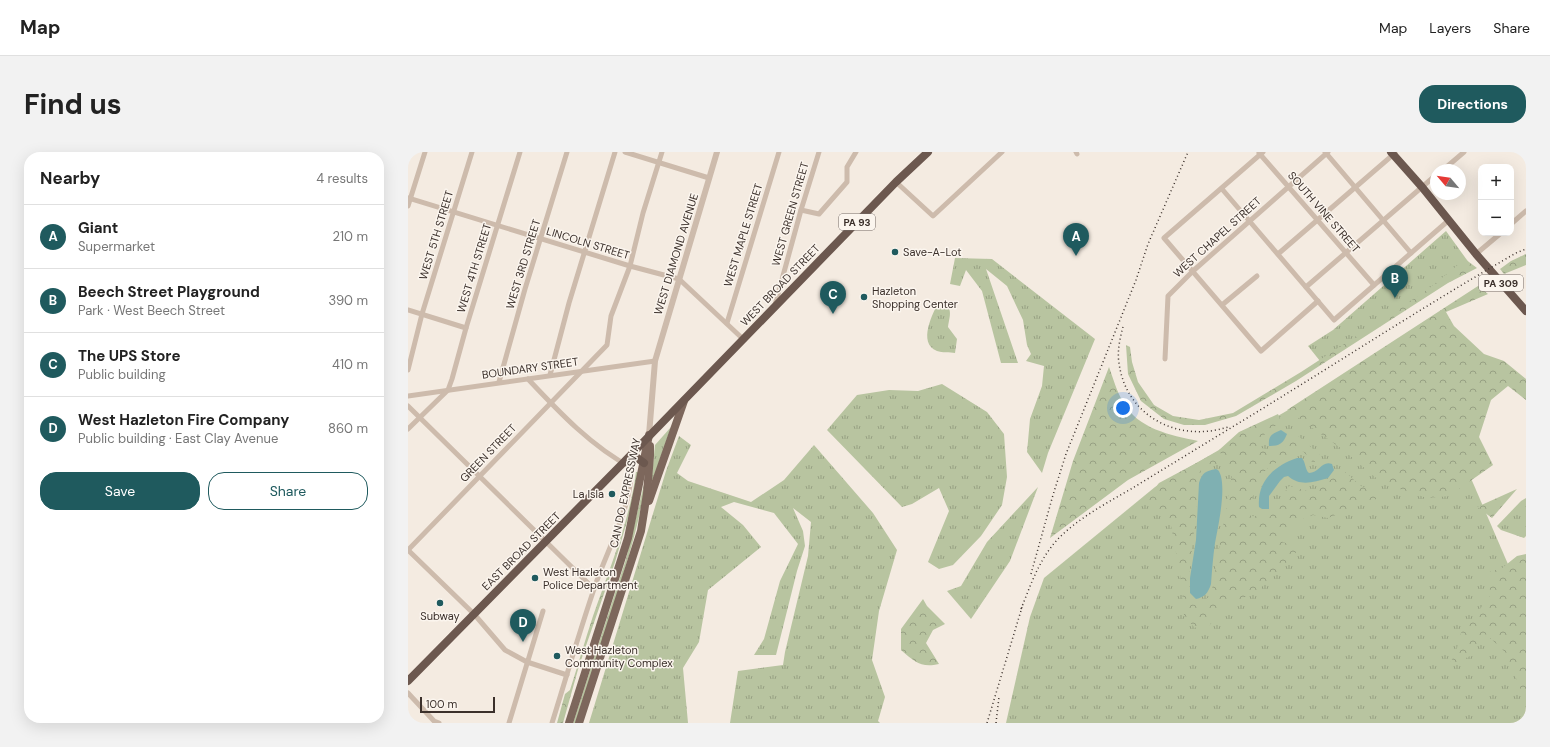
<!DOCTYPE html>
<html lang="en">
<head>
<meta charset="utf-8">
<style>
  body { margin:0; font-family:"DM Sans",sans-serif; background:#f2f2f2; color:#222 }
  .controls { position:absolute; right:12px; top:12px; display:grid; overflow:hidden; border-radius:8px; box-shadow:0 4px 16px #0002 }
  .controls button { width:36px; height:36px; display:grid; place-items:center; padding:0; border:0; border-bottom:1px solid #e0e0e0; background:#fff; color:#222; font:20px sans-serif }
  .compass { position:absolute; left:1022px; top:12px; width:36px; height:36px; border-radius:50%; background:#fff; box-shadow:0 4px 16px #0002; rotate:299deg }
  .scale { position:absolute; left:12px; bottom:10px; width:75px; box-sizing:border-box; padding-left:4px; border:2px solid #3b302b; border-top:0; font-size:11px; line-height:14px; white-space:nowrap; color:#3b302b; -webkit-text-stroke:3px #fbf5ee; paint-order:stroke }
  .you { position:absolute; left:715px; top:256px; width:14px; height:14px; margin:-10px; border:3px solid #fff; border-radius:50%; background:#1a73e8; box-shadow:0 0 0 6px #1a73e833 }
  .badge { display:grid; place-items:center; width:26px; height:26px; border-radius:50%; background:#1f5a5e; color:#fff; font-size:13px; font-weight:700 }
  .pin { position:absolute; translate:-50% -33px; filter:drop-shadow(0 1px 2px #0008) }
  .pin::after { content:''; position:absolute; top:21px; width:14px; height:12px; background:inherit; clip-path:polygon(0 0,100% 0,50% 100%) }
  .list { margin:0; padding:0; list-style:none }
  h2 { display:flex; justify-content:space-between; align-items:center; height:52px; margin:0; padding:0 16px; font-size:17px }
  h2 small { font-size:13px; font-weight:400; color:#767676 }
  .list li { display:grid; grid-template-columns:26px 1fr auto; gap:12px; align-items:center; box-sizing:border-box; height:64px; padding:0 16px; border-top:1px solid #e0e0e0 }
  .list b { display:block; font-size:15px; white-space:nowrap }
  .list p { margin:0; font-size:13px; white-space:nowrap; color:#767676 }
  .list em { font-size:13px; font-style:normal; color:#767676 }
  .actions { display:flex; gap:8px; padding:12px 16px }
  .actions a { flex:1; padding:9px 0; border:1px solid #1f5a5e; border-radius:16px; text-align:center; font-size:14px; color:#1f5a5e }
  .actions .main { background:#1f5a5e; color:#fff }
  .map { position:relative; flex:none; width:1118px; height:571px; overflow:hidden; border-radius:16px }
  header { display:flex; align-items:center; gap:24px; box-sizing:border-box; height:56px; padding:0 20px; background:#fff; border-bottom:1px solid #e0e0e0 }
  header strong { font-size:19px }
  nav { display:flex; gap:22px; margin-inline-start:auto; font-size:14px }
  .intro { display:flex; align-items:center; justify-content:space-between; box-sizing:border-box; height:96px; padding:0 24px }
  h1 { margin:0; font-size:28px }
  .button { padding:10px 18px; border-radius:16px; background:#1f5a5e; color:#fff; font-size:14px; font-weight:700 }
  main { display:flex; gap:24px; padding:0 24px }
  aside { flex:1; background:#fff; border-radius:16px; box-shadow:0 4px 16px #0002 }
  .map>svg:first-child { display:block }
</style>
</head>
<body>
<header>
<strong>Map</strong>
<nav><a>Map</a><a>Layers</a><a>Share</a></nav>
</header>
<div class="intro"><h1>Find us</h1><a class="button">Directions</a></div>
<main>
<aside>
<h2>Nearby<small>4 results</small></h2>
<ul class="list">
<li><span class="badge">A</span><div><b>Giant</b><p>Supermarket</p></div><em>210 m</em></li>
<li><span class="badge">B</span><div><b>Beech Street Playground</b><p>Park · West Beech Street</p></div><em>390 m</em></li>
<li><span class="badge">C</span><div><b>The UPS Store</b><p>Public building</p></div><em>410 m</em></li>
<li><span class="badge">D</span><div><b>West Hazleton Fire Company</b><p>Public building · East Clay Avenue</p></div><em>860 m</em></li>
</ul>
<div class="actions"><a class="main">Save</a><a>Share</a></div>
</aside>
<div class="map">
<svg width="1118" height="571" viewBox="0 0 1118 571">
  <defs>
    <pattern id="grass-tufts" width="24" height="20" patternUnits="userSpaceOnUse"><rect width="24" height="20" fill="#b8c4a0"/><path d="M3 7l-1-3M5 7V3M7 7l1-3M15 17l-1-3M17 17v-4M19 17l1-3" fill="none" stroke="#97a083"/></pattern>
    <pattern id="forest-crowns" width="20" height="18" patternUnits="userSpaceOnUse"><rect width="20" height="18" fill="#b8c4a0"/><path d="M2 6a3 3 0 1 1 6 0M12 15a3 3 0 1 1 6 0" fill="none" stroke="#97a083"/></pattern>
  </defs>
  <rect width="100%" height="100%" fill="#f4ebe1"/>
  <g fill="url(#grass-tufts)">
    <path d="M1038,79L1064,115L912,209L900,194L925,178Z"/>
    <path d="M547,106L584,107L687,187L640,301L634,321L619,300L622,267L634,234L636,214L618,209L623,202L619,193L615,168L599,134L578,117L610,211H593L574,139L558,118L552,134L542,132Z"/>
    <path d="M531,149C546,155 542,162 540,175L549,187L547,201C542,200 534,201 529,199C509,191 525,161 531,149Z"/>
    <path d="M1003,187L1118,454V571H598L622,465L636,426L747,335Z"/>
    <path d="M534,232L579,260L596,282L599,325L594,353L573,384L545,413L531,417L520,410L541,359L531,336L504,352L494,355L419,278L449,243L481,238L510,239Z"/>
    <path d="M263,275L243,333L247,293Z"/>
    <path d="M271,284L283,293L269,321L280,329L343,350L376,328L406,293L465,361L489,398L471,459L464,508L477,545L470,569L472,571H322L330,519L375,513L377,500L400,404L403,370L385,356L395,379L397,394L389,419L368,503H346L356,487L372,429L390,392L366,361L326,350L313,355L335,373L353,395L300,438L291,490L275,516L280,571H181L258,319Z"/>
    <path d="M238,324C233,368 219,410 206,452C193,491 181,531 168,571H165L218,407Z"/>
    <path d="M630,335L602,409L563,467L539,439L553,434L579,390Z"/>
    <path d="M1118,346V384L1116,386L1093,378L1089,374L1113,349Z"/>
  </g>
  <g fill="url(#forest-crowns)">
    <path d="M1118,102V113L1096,122L1092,117L1103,109Z"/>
    <path d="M1057,107L1069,116L1040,131L888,229L828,264L797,273H776L756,267L733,249L720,222L718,193L722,195L724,210L730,230L746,253L765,264L791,268L825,261L893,220L1019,138Z"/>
    <path d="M1070,134L1080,142L1038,160L1046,174L1076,202L1096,209L1118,227V248L1100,234L1083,248L1071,285L1085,313L1041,344L1019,346L974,331L934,297L879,258Z"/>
    <path d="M701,215C705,226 709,240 715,250C730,277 762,283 790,289L720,328L642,386L665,309Z"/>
    <path d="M870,262L874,271L863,276L850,289L853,296L872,300L888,282L913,304L905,311L895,299C856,313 845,322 843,364L862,365L870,349L881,334L903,340L936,319L953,334L976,344L920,366L905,363L890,369L874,390L893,395L862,428L847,440L819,454L796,479L786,475L776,463L773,428L762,368L738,347L751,331L807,301L810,312L793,317L778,450L790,454L803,443L825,317L817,310L811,298L831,280Z"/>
    <path d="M228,320H230L223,356L207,410L171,514L155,571H149L157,542L162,538C170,513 177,488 185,464C201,418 222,368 228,320Z"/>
    <path d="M1109,337L1084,366L1069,355Z"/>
    <path d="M1118,402V551L1098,501L1078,482L1062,504L1040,515L1048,500L1053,481L1083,443L1078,421L1094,416L1109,404Z"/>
    <path d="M515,447L519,454L537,472L525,478L518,491L531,512C513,516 507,510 493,498V477Z"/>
  </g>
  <g fill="#7fb0b2">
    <path d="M873,278L879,282C875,292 871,294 861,294C860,283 864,282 873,278Z"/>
    <path d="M889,306H894C898,311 897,318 901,321C911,321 914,308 924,312L926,318L920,326C905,330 893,335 880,324L876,325L872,329L861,344V357H854L851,355C849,329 866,314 889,306Z"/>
    <path d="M808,317L810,318C820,330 810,375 807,391C805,405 804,418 803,432C800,441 797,445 788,447L782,441V426L788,388L791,331C794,321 797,319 808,317Z"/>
  </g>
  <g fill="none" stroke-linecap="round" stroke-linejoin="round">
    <g stroke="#cdbbac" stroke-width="5">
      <path d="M217,0L301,26"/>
      <path d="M668,0L669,2"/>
      <path d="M855,0L756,86L853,199L910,149"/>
      <path d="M917,0L1003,101"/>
      <path d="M1116,0L1118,3"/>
      <path d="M851,1L966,133"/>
      <path d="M1035,18L1056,0"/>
      <path d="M488,30L525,64L594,0"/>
      <path d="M814,37L926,168L1041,68"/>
      <path d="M0,46L222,114L271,127L335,187"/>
      <path d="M0,54L17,0"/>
      <path d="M393,58L411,62L439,30V15L448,0"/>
      <path d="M1103,72L1118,59"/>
      <path d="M870,102L987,1"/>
      <path d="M1068,102L1093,81"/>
      <path d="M898,135L1028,23"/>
      <path d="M367,153L393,58L411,0"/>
      <path d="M814,153L849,124"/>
      <path d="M0,158L58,176"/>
      <path d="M319,171L371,0"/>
      <path d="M757,207L760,144L785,119L920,0"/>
      <path d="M0,218L14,162L64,0"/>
      <path d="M142,223L161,151L207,0"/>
      <path d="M120,227C151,260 184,295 224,316"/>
      <path d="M91,230L117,137L159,0"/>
      <path d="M0,244C82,232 164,220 247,209"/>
      <path d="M0,254L186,437"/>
      <path d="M0,277L40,238L44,227L58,176L112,0"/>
      <path d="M0,398L199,193L203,164L222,114L235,61L254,0"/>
      <path d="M0,398L66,462L97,498L119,510L159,523"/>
      <path d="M0,541L26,569L31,571"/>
      <path d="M101,571L135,459"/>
      <path d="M144,571C158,526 171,481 186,437C200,394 228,350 223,303"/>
    </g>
    <path stroke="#cdbbac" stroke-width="6" d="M241,283L247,209L309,0"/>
    <g stroke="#7d675c" stroke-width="8">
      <path d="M241,349L276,249"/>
      <path d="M161,571L220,386L241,283"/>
      <path d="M171,571L233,379L239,341L242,304V294"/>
    </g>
    <g stroke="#6c584f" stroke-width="8">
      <path d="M983,0L1014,35L1068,102L1118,159"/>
      <path d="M224,302L236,311"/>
      <path d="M0,529L215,311L488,30L520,0"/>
    </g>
    <g stroke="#3b302b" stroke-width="1.5" stroke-dasharray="1 3" stroke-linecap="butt">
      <path d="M715,175C712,186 709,199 711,211C718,265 771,291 820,275"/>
      <path d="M623,422L645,343L658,302L728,128L740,92L780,0"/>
      <path d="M613,457C623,432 631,408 649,388C669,367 697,352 723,337C754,318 785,299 816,280C914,221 1009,158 1108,101L1118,97"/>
      <path d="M579,571L615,452"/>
      <path d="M588,571L591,545"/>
    </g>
  </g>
  <g fill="#1f5a5e" stroke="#fbf5ee" stroke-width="1.5">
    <circle cx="487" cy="100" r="4"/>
    <circle cx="456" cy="145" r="4"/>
    <circle cx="204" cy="342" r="4"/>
    <circle cx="127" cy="426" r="4"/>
    <circle cx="32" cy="451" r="4"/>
    <circle cx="149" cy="504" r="4"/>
  </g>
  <g text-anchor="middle" stroke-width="3" stroke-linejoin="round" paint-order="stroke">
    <g fill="#fbf5ee" stroke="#756b66" stroke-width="1">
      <rect x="431" y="62" width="36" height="16" rx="3"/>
      <rect x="1071" y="123" width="44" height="16" rx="3"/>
    </g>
    <g font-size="10" font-weight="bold" fill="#3b302b">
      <text x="449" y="74">PA 93</text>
      <text x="1093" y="135">PA 309</text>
    </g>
    <g font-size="11" fill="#3b302b" stroke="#fbf5ee">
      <text transform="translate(916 60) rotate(49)" y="4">SOUTH VINE STREET</text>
      <text transform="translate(382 62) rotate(-74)" y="4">WEST GREEN STREET</text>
      <text transform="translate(28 83) rotate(-73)" y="4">WEST 5TH STREET</text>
      <text transform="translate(335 83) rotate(-73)" y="4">WEST MAPLE STREET</text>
      <text transform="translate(809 85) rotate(-42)" y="4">WEST CHAPEL STREET</text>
      <text transform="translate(180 91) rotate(17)" y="4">LINCOLN STREET</text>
      <text transform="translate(268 102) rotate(-73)" y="4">WEST DIAMOND AVENUE</text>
      <text transform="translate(115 112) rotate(-73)" y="4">WEST 3RD STREET</text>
      <text transform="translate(66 116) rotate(-73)" y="4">WEST 4TH STREET</text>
      <text transform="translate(372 133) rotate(-46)" y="4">WEST BROAD STREET</text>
      <text transform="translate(122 216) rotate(-8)" y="4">BOUNDARY STREET</text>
      <text transform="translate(80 301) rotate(-46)" y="4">GREEN STREET</text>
      <text transform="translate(217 341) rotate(-78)" y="4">CAN DO EXPRESSWAY</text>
      <text transform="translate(113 399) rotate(-45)" y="4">EAST BROAD STREET</text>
    </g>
    <g font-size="11" fill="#3b302b" stroke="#fbf5ee" text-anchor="start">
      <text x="495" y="104">Save-A-Lot</text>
      <text x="464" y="143">Hazleton<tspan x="464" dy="13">Shopping Center</tspan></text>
      <text x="196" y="346" text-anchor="end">La Isla</text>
      <text x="135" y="424">West Hazleton<tspan x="135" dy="13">Police Department</tspan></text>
      <text x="32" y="468" text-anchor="middle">Subway</text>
      <text x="157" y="502">West Hazleton<tspan x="157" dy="13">Community Complex</tspan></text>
    </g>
  </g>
</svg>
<div class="controls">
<button>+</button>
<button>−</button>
</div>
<svg class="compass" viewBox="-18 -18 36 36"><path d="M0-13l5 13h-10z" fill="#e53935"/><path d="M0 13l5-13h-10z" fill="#767676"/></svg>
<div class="scale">100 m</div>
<div class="you"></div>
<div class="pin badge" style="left:668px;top:104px">A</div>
<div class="pin badge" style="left:987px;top:146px">B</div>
<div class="pin badge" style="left:425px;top:162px">C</div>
<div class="pin badge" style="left:115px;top:490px">D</div>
</div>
</main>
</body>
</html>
